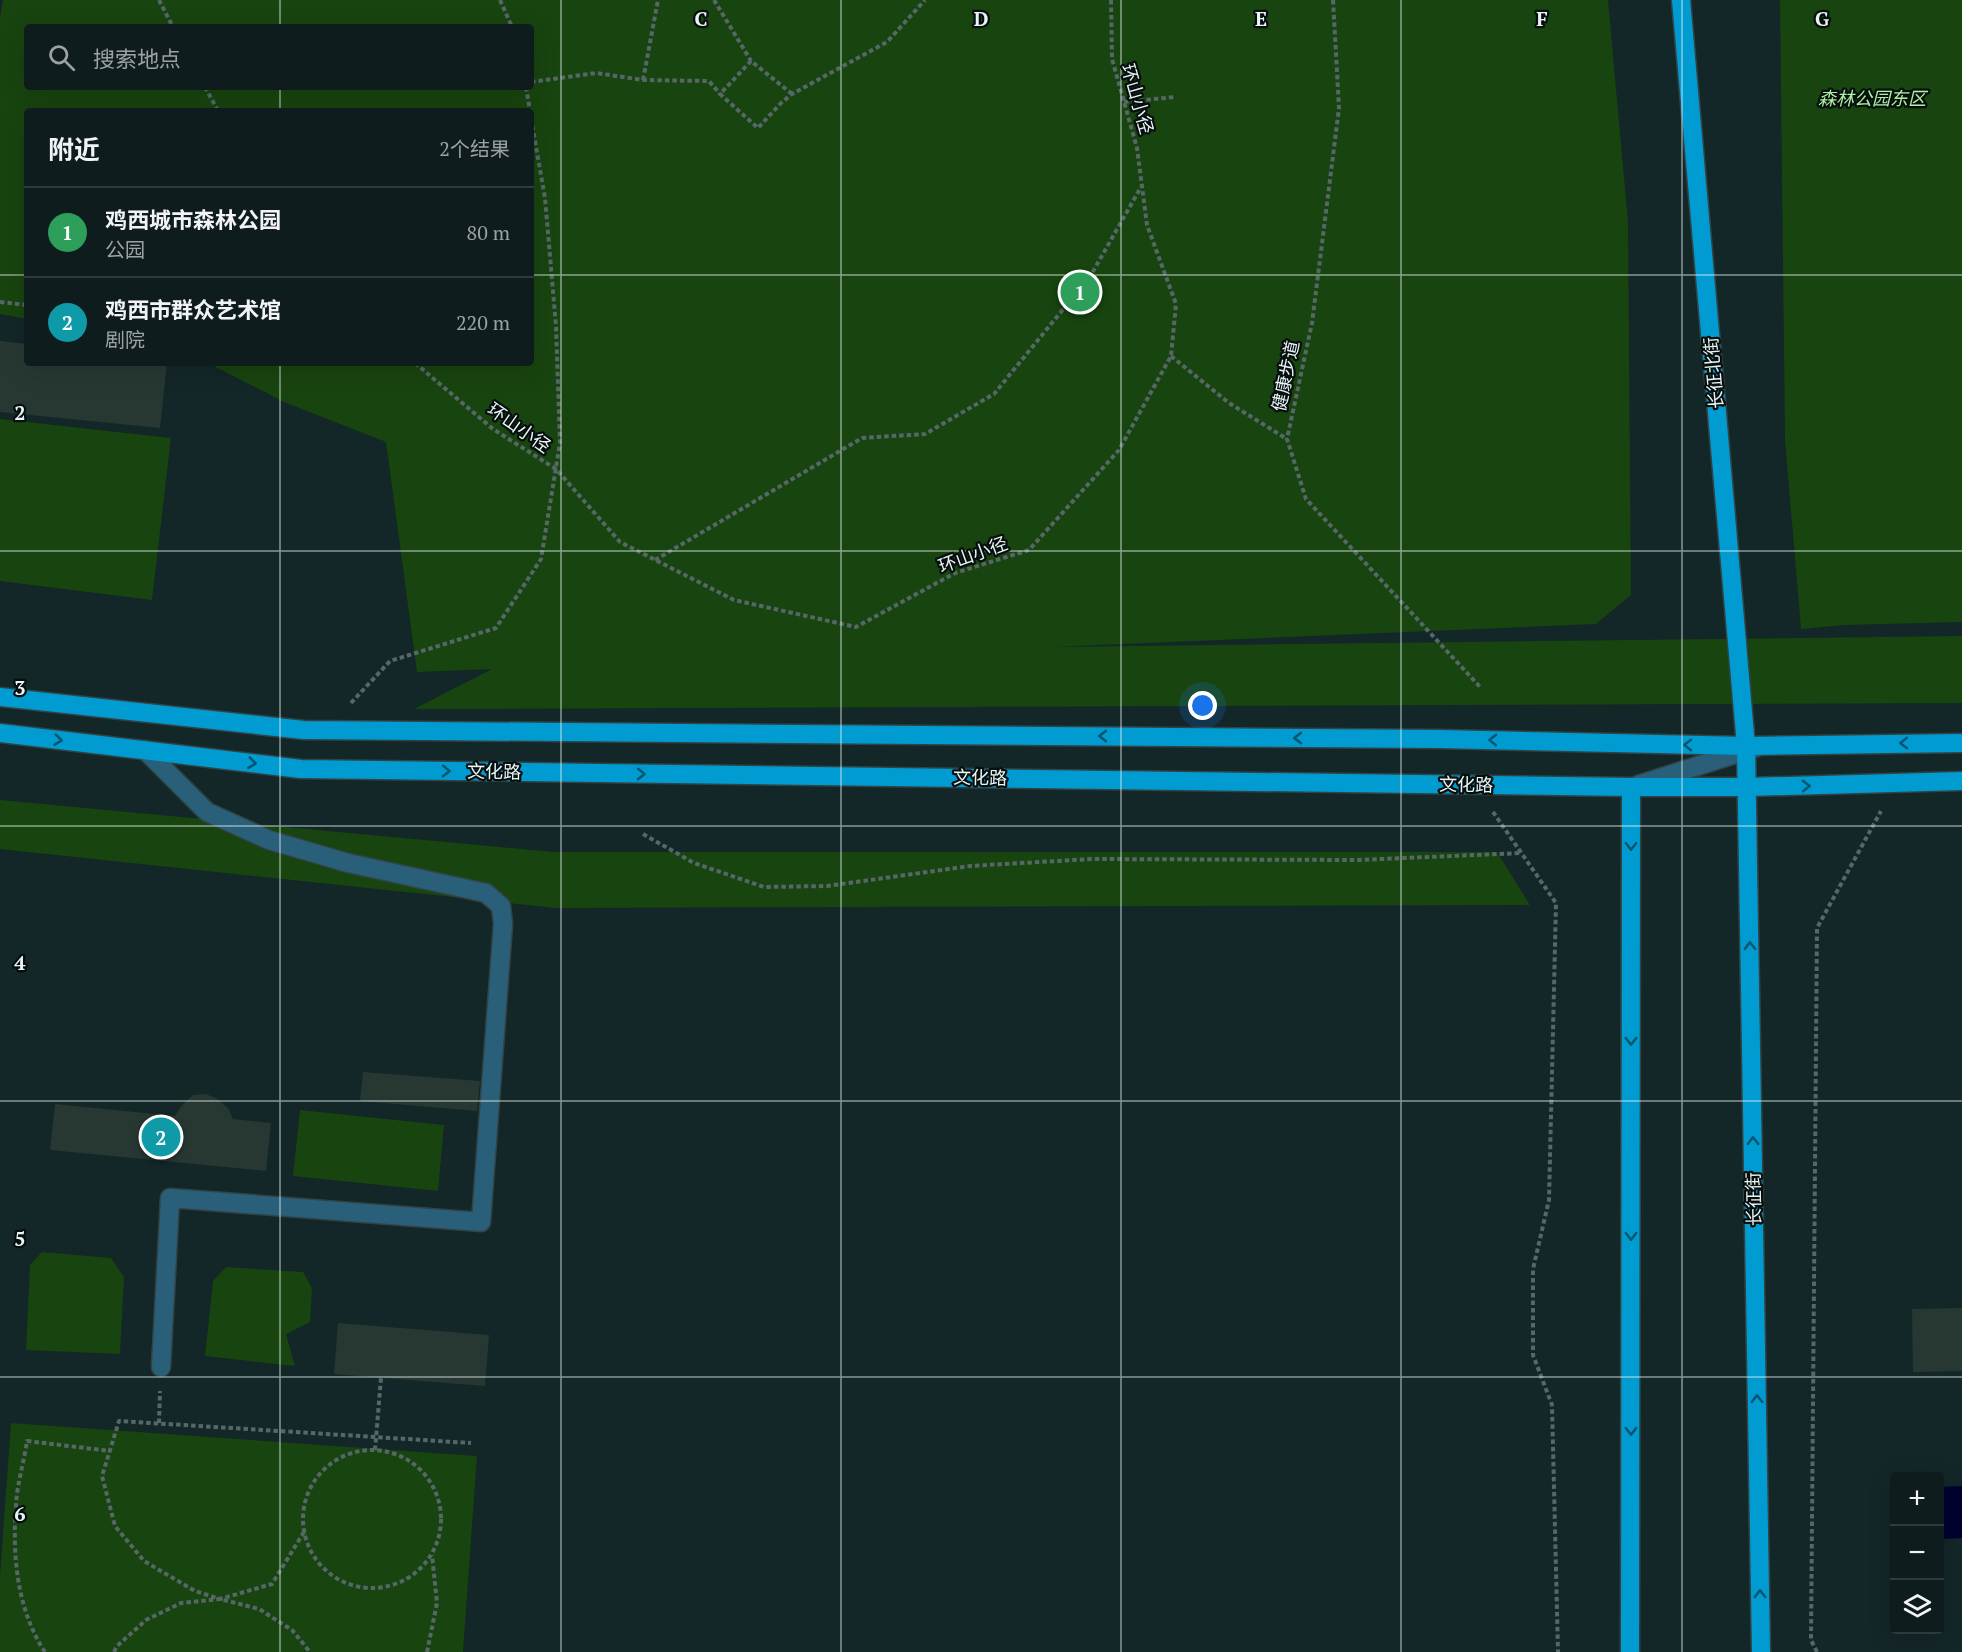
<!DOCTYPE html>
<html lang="zh">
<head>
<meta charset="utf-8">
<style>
  body { margin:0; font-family:"PT Serif","Noto Sans SC",serif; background:#172527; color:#f1f3f6 }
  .controls { position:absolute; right:18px; bottom:18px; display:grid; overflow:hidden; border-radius:6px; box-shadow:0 6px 24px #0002 }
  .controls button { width:54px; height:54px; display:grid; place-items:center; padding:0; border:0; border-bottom:2px solid #2e3a3c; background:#0e1c1e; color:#f1f3f6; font:30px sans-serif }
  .you { position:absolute; left:1203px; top:706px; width:21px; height:21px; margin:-15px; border:4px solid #fff; border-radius:50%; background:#1a73e8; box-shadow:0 0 0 9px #1a73e833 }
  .badge { display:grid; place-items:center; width:39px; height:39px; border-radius:50%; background:#7c3aed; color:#fff; font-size:20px; font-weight:700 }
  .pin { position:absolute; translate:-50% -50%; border:3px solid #fff; box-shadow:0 2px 6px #0006 }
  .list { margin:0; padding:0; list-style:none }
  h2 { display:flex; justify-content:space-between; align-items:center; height:78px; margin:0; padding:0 24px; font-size:26px }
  h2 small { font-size:20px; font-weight:400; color:#9ba1a4 }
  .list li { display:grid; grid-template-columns:39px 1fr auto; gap:18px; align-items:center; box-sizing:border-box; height:90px; padding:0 24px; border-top:2px solid #2e3a3c }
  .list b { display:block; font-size:22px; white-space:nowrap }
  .list p { margin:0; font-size:20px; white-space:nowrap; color:#9ba1a4 }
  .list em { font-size:20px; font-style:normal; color:#9ba1a4 }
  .icon { flex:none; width:33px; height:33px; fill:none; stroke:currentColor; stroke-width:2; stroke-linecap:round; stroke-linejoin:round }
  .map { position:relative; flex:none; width:1962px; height:1652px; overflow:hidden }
  .search { position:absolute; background:#0e1c1e; box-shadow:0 6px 24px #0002; left:24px; top:24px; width:510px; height:66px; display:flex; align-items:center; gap:15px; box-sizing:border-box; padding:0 21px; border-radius:6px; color:#9ba1a4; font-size:22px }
  .panel { position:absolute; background:#0e1c1e; box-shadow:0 6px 24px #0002; left:24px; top:108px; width:510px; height:258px; border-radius:6px }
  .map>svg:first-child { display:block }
</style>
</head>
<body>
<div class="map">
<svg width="1962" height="1652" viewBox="0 0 1962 1652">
  <rect width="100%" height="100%" fill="#132628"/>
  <g fill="#18440f" fill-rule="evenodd">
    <path d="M3,0H1608L1628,222L1631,595L1596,624L1052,647L1962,636V703L414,709L492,669L417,672L386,442L284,402L208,363H531V111H27V319L0,314V18ZM27,27H531V87H27Z"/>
    <path d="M1780,0H1962V622L1844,625L1801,629L1785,440Z"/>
    <path d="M0,419L171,438L152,600L0,581Z"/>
    <path d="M0,800L553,852H1497L1530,905L556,908L0,849Z"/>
    <path d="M300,1110L444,1125L438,1191L293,1176Z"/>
    <path d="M42,1252L111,1258L124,1277L120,1354L26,1350L30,1265Z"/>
    <path d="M226,1267L303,1272L312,1288L310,1322L286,1334L295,1366L205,1356L213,1281Z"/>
    <path d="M11,1423L477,1456L463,1652H0V1576Z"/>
  </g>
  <path fill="#00012f" d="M1962,1486V1538L1940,1539V1487Z"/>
  <g fill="#273832">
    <path d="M0,341L27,344V363H167L160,428L0,412Z"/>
    <path d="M363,1072L480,1081L477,1111L360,1101Z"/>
    <path d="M206,1094L216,1098L228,1108L233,1119L271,1123L266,1171L50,1150L55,1104L175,1116L182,1105L193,1095Z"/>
    <path d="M1962,1308V1371L1913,1372L1912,1309Z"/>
    <path d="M338,1323L489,1335L485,1386L334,1374Z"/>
  </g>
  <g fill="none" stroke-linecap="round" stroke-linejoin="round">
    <g stroke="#314345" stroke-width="21">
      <g id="minor">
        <path d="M145,750L207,812L269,840L348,863L486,893L501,906L503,924L481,1222L170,1198L161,1367"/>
        <path d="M1638,785L1757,747"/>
      </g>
    </g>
    <g stroke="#314345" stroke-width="21">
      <g id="major">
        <path d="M1681,0L1746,746L1761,1652"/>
        <path d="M0,697L304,730L1439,739L1746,746L1962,743"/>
        <path d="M0,733L301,769L1631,787H1747L1962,781"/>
        <path d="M1630,1652L1631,787"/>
      </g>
    </g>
    <g stroke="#566768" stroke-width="4" stroke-dasharray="4.5 3" stroke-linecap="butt">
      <path d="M159,0L173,27"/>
      <path d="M500,0L512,27"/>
      <path d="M714,0L751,61"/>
      <path d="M1333,0L1339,108L1312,323L1287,439L1306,499L1481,688"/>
      <path d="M643,80L658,0"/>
      <path d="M531,82L596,73L643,80L709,81L720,94"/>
      <path d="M205,87L218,111"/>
      <path d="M526,87L530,111"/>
      <path d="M792,94L751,61L720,94L758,128L780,104L792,94L887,42L925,0"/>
      <path d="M1124,102L1175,97"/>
      <path d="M0,302L27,305"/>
      <path d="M1171,356L1229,403L1287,439"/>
      <path d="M415,363L493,429L556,469L620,542L734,600L856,627L955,573L1029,550L1119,450L1171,356L1176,304L1147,225L1137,148L1112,59L1111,0"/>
      <path d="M655,560L862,438L925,434L994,394L1091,275L1141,187"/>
      <path d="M351,703L390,661L496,628L541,559L560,443L556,326L545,198L531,118"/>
      <path d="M1493,812L1556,903L1549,1200L1533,1269V1355L1552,1405L1558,1652"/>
      <path d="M643,834L694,863L764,887L827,886L970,866L1091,859L1358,860L1522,853"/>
      <path d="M159,1423L160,1391"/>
      <circle cx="372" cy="1519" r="69"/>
      <path d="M375,1450L381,1378"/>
      <path d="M304,1532L272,1584L220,1599L195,1591L144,1561L115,1526L102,1476L119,1421L471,1443"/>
      <path d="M45,1652C17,1610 12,1555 16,1505C17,1484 24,1462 27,1441L110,1451"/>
      <path d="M114,1652L117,1646L146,1620L181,1603L220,1599L259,1609L292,1630L310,1652"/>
      <path d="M427,1652L437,1603L432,1555"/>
      <path d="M1817,1652L1811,1640L1817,928L1881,811"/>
    </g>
    <use href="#minor" stroke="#2a5f79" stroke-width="18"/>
    <use href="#major" stroke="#009bd0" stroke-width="18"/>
  </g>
  <defs><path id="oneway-chevron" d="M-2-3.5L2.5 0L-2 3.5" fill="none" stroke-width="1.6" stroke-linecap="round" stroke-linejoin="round" transform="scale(1.5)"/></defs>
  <g stroke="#03546f">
    <use href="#oneway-chevron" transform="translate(1103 736) rotate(-180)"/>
    <use href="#oneway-chevron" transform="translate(1298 738) rotate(-180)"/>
    <use href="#oneway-chevron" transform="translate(58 740) rotate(7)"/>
    <use href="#oneway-chevron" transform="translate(1493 740) rotate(-179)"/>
    <use href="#oneway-chevron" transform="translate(1904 743) rotate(179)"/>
    <use href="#oneway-chevron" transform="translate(1688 745) rotate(-179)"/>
    <use href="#oneway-chevron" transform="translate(252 763) rotate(7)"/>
    <use href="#oneway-chevron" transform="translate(446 771) rotate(1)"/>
    <use href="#oneway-chevron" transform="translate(641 774) rotate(1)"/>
    <use href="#oneway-chevron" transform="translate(1806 786) rotate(-1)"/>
    <use href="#oneway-chevron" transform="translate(1631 846) rotate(90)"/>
    <use href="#oneway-chevron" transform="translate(1750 946) rotate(-91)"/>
    <use href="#oneway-chevron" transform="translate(1631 1041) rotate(90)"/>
    <use href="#oneway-chevron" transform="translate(1753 1141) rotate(-91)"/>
    <use href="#oneway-chevron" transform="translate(1631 1236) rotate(90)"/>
    <use href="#oneway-chevron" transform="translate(1757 1399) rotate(-91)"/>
    <use href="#oneway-chevron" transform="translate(1631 1431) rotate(90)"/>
    <use href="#oneway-chevron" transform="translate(1760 1594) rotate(-91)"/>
  </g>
  <path fill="none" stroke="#e9f5f5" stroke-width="1.5" stroke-opacity="0.55" d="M280,0V27M561,0V1652M841,0V1652M1121,0V1652M1401,0V1652M1682,0V1652M280,87V111M0,275H27M531,275H1962M280,363V1652M0,551H1962M0,826H1962M0,1101H1962M0,1377H1962"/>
  <g text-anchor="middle" stroke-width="4.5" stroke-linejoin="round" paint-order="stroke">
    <g font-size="18" fill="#e9f5f5" stroke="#060e0e">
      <text transform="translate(1137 99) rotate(74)" y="6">环山小径</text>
      <text transform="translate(1714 373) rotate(-95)" y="6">长征北街</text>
      <text transform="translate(1286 376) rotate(-78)" y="6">健康步道</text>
      <text transform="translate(519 428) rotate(35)" y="6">环山小径</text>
      <text transform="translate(973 555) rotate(-20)" y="6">环山小径</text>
      <text transform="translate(494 772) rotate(1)" y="6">文化路</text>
      <text transform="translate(980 778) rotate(1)" y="6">文化路</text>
      <text transform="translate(1466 785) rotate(1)" y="6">文化路</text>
      <text transform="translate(1754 1199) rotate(-91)" y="6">长征街</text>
    </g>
    <g font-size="18" font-style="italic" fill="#adf0a1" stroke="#060e0e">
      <text x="1872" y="105">森林公园东区</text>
    </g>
  </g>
  <g font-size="20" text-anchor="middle" font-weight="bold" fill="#e9f5f5" stroke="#060e0e" stroke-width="4.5" stroke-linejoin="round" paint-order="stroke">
    <text x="701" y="26">C</text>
    <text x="981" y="26">D</text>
    <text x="1261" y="26">E</text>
    <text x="1542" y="26">F</text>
    <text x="1822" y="26">G</text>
    <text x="20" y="420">2</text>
    <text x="20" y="695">3</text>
    <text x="20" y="970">4</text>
    <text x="20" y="1246">5</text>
    <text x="20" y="1521">6</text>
  </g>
</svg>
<div class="controls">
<button>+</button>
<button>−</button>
<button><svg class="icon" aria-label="layers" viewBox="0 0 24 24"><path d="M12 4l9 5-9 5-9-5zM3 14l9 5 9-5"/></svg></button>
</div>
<div class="you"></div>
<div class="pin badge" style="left:1080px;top:292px;background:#2e9e5b">1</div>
<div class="pin badge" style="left:161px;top:1137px;background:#0f9aa8">2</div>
<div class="search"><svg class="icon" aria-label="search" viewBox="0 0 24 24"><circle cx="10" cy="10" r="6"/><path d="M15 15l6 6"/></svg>搜索地点</div>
<section class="panel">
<h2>附近<small>2个结果</small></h2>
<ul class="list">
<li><span class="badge" style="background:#2e9e5b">1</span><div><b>鸡西城市森林公园</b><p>公园</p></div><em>80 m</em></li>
<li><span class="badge" style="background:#0f9aa8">2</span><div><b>鸡西市群众艺术馆</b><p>剧院</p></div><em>220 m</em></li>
</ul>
</section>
</div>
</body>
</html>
